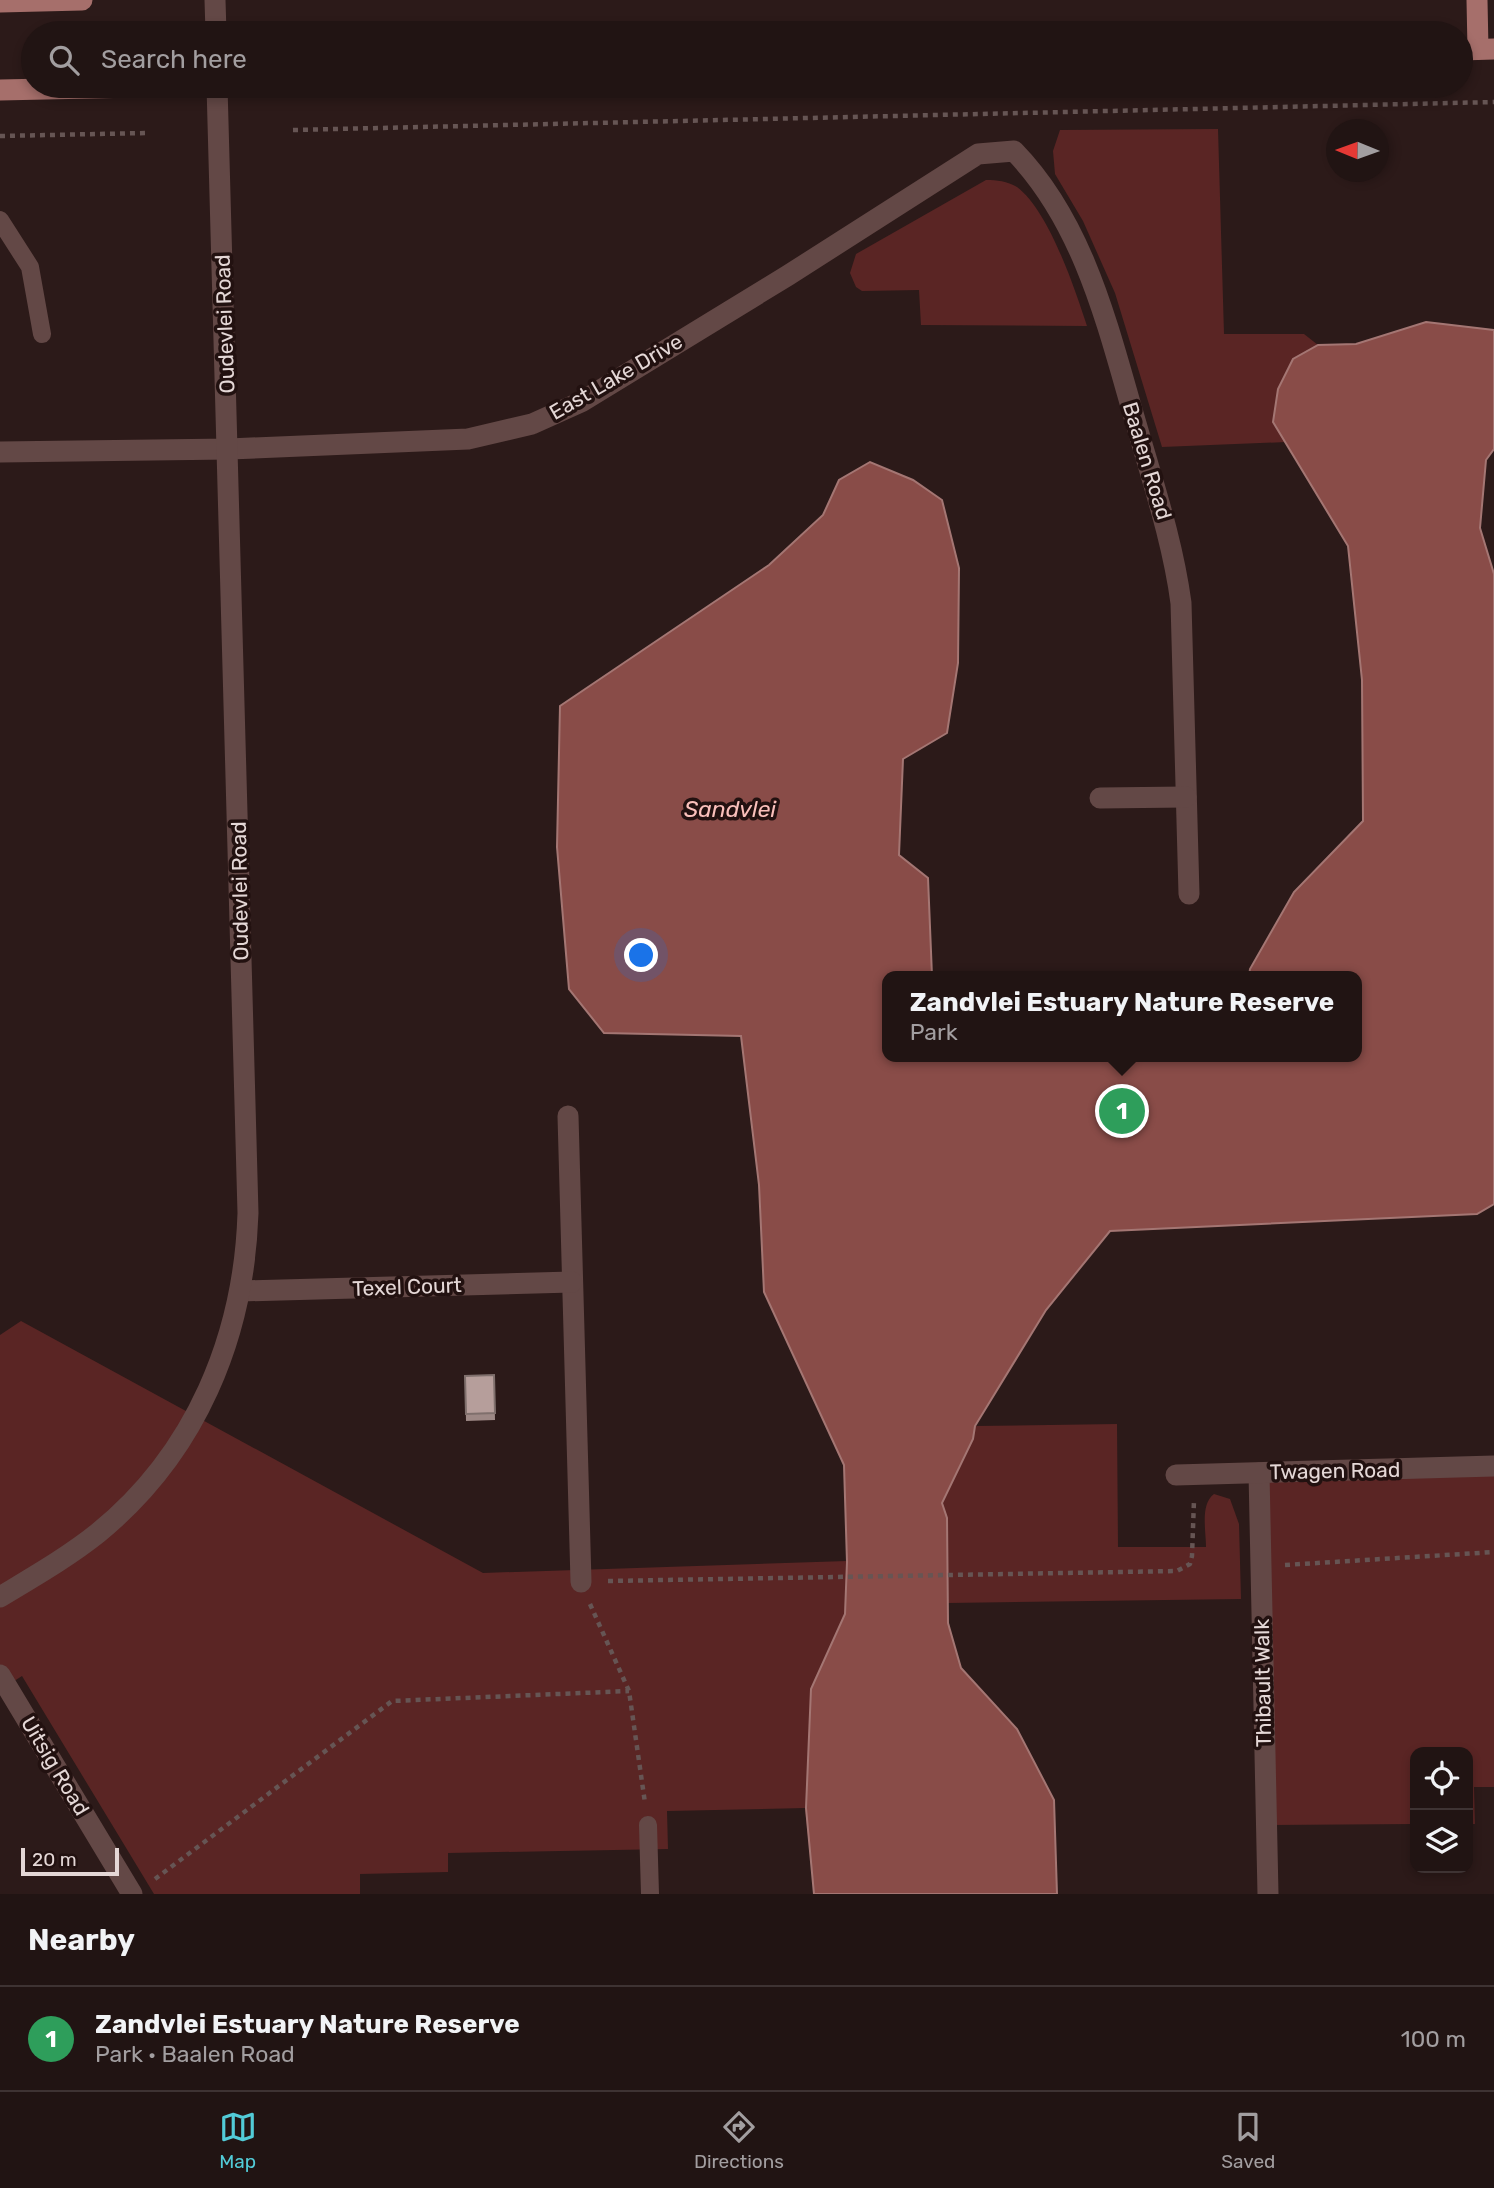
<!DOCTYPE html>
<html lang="en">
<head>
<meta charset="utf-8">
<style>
  body { margin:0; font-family:Rubik,sans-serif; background:#291d1c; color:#f1f3f6 }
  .controls { position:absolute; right:21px; bottom:21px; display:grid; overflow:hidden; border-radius:14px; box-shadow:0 4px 10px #0003 }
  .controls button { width:63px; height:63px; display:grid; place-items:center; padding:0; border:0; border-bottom:2px solid #3e3333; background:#211413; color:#f1f3f6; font:35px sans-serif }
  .compass { position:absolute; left:1326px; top:119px; width:63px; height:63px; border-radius:50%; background:#211413; box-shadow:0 4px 10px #0003; rotate:271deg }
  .scale { position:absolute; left:21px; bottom:18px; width:98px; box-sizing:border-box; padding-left:7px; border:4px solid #e4d7d6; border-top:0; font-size:19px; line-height:24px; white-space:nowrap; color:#e4d7d6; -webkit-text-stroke:5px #221110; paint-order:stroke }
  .you { position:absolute; left:642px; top:956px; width:24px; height:24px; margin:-18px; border:5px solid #fff; border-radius:50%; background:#1a73e8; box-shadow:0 0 0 10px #1a73e833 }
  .badge { display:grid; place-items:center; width:46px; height:46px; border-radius:50%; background:#52cbd7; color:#fff; font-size:23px; font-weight:700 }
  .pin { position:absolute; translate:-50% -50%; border:4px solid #fff; box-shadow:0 2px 7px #0006 }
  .popup { position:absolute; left:882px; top:971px; width:480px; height:91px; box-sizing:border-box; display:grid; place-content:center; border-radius:14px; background:#211413; filter:drop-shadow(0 2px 5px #0005); font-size:23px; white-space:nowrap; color:#a29ea0 }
  .popup b { font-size:26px; color:#f1f3f6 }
  .popup::after { content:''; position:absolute; left:50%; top:100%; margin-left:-14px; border:14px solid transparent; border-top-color:#211413 }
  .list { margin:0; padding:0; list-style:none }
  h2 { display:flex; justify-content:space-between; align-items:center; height:91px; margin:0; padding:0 28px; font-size:30px }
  h2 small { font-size:23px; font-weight:400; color:#a29ea0 }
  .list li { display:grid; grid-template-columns:46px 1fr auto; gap:21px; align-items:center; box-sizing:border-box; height:105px; padding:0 28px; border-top:2px solid #3e3333 }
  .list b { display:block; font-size:26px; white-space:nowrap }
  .list p { margin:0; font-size:23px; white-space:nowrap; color:#a29ea0 }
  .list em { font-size:23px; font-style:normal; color:#a29ea0 }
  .icon { flex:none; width:38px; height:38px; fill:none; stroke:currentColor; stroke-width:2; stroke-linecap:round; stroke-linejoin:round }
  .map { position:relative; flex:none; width:1494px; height:1894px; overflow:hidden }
  .search { position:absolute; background:#211413; box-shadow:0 4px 10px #0003; left:21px; right:21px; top:21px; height:77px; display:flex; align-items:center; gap:18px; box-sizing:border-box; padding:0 24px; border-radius:38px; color:#a29ea0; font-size:26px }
  .sheet { height:196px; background:#211413 }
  nav { display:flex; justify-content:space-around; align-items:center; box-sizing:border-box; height:98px; border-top:2px solid #3e3333; background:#211413; font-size:19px; color:#a29ea0 }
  nav a { display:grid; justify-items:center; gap:4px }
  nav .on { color:#52cbd7 }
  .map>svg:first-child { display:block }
</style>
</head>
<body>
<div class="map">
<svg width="1494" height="1894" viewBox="0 0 1494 1894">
  <rect width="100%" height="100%" fill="#2c1a19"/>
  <g fill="#5a2524">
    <path d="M1218,129L1224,334H1304L1318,345L1356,344L1426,322L1494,330V449L1486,460L1480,528L1494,574V1204L1477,1214L1110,1231L1046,1310L975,1426L1117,1424L1118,1547H1206C1206,1531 1200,1504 1214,1494L1230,1499L1239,1524L1241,1599L947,1603L948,1623L961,1668L1017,1729L1054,1800L1057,1894H814L805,1808L667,1811L668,1849L448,1853V1872L360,1874V1894H154L22,1676L0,1690V1335L21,1321L483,1573L847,1561L844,1465L764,1292L759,1185L741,1036L604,1033L569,989L557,847L560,706L769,565L823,515L839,480L870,462L913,480L942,500L959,568L958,663L947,733L903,759L899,855L928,878L932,976H888V1057H1356V976H1249L1250,969L1294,892L1363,821L1362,680L1348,546L1286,442L1162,447L1115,293L1083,221L1055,174L1053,151L1060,130Z"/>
    <path d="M986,180C997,180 1007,181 1017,187C1049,211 1075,289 1087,326L921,325L919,290L862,291L856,287L850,273L856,254Z"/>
    <path d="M1494,1466V1787H1474L1475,1824H1468V1752H1415V1824L1266,1825L1259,1473Z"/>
  </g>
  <path fill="#894c48" stroke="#a47673" stroke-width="2" d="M1426,322L1494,330V449L1486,460L1480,528L1494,574V1204L1477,1214L1110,1231L1046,1310L975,1426L973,1439L942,1503L947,1518L948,1623L961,1668L1017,1729L1054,1800L1057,1894H814L806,1808L811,1689L845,1614L847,1562L844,1465L764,1292L759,1185L741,1036L604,1033L569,989L557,847L560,706L769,565L823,515L839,480L870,462L913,480L942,500L959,568L958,663L947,733L903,759L899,855L928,878L932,976H888V1057H1356V976H1249L1250,969L1294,892L1363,821L1362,680L1348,546L1273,422L1278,389L1293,359L1318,345L1356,344Z"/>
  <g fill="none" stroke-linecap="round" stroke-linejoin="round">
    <g stroke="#665554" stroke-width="4.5" stroke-dasharray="5 5" stroke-linecap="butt">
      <path d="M293,130L1494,102"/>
      <path d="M0,136L147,133"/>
      <path d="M1285,1565L1494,1552"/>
      <path d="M608,1581L1177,1571L1190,1564L1192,1556L1194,1500"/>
      <path d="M590,1604L629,1691L645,1803"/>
      <path d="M155,1879L392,1701L629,1691"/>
    </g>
    <g stroke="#634846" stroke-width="18">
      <path d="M0,220L30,267L42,334"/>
      <path d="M648,1825L650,1894"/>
    </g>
    <g stroke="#634846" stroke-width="21">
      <path d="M215,0L216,33"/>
      <path d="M0,452L229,449L468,439L532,424L581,402L787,276L978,154L1014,151C1086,225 1109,332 1137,427C1154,486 1173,543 1181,603L1189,894"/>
      <path d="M1100,798L1186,797"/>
      <path d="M568,1116L581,1582"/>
      <path d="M241,1291L572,1282"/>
      <path d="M1259,1473L1268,1894"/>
      <path d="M1176,1475L1494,1466"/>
      <path d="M0,1597C33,1577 68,1557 98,1533C196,1453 244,1337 248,1213L217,86"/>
      <path d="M0,1675L132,1894"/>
    </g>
    <g stroke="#a66f6b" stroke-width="21">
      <path d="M1477,0L1478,49"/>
      <path d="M0,2L82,0"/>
      <path d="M1461,50L1494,49"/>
      <path d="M0,90L182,86"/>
    </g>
  </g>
  <path fill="#9d8885" d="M494,1375L495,1420L466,1421L465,1376Z"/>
  <path fill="#b69e9b" stroke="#7f6f6c" stroke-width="2" d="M494,1375L495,1413L466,1414L465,1376Z"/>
  <g text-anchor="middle" stroke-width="7" stroke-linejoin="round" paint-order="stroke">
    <g font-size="21" fill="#e4d7d6" stroke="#221110">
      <text transform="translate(225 324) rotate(-92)" y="7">Oudevlei Road</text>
      <text transform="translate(616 377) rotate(-30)" y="7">East Lake Drive</text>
      <text transform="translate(1147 461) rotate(73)" y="7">Baalen Road</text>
      <text transform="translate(240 891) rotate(-91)" y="7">Oudevlei Road</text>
      <text transform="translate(407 1287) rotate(-2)" y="7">Texel Court</text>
      <text transform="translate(1335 1471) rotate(-1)" y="7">Twagen Road</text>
      <text transform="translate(1263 1683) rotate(-91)" y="7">Thibault Walk</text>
      <text transform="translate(55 1766) rotate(59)" y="7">Uitsig Road</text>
    </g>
    <g font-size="23" font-style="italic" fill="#fac0bb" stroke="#221110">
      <text x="730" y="817">Sandvlei</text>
    </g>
  </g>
</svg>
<div class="controls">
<button><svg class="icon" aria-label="locate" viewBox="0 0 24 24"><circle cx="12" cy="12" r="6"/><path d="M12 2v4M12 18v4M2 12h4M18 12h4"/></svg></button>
<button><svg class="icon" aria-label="layers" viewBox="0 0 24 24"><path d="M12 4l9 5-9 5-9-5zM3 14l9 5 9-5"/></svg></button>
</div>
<svg class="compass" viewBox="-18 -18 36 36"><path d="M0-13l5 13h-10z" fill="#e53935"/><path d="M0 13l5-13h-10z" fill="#a29ea0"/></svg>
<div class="scale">20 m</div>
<div class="you"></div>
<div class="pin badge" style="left:1122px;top:1111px;background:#2e9e5b">1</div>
<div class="popup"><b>Zandvlei Estuary Nature Reserve</b>Park</div>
<div class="search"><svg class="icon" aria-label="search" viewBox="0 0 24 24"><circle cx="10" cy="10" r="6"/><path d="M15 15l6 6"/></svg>Search here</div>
</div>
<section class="sheet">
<h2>Nearby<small></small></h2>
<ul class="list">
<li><span class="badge" style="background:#2e9e5b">1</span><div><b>Zandvlei Estuary Nature Reserve</b><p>Park · Baalen Road</p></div><em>100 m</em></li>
</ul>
</section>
<nav>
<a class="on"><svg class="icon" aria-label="map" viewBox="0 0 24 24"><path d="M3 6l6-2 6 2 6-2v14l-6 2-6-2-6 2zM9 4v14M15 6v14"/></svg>Map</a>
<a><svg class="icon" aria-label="directions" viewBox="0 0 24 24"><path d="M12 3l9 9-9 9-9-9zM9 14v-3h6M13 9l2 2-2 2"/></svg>Directions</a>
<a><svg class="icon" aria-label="saved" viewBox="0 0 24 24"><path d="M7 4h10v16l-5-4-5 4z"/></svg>Saved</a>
</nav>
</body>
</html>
